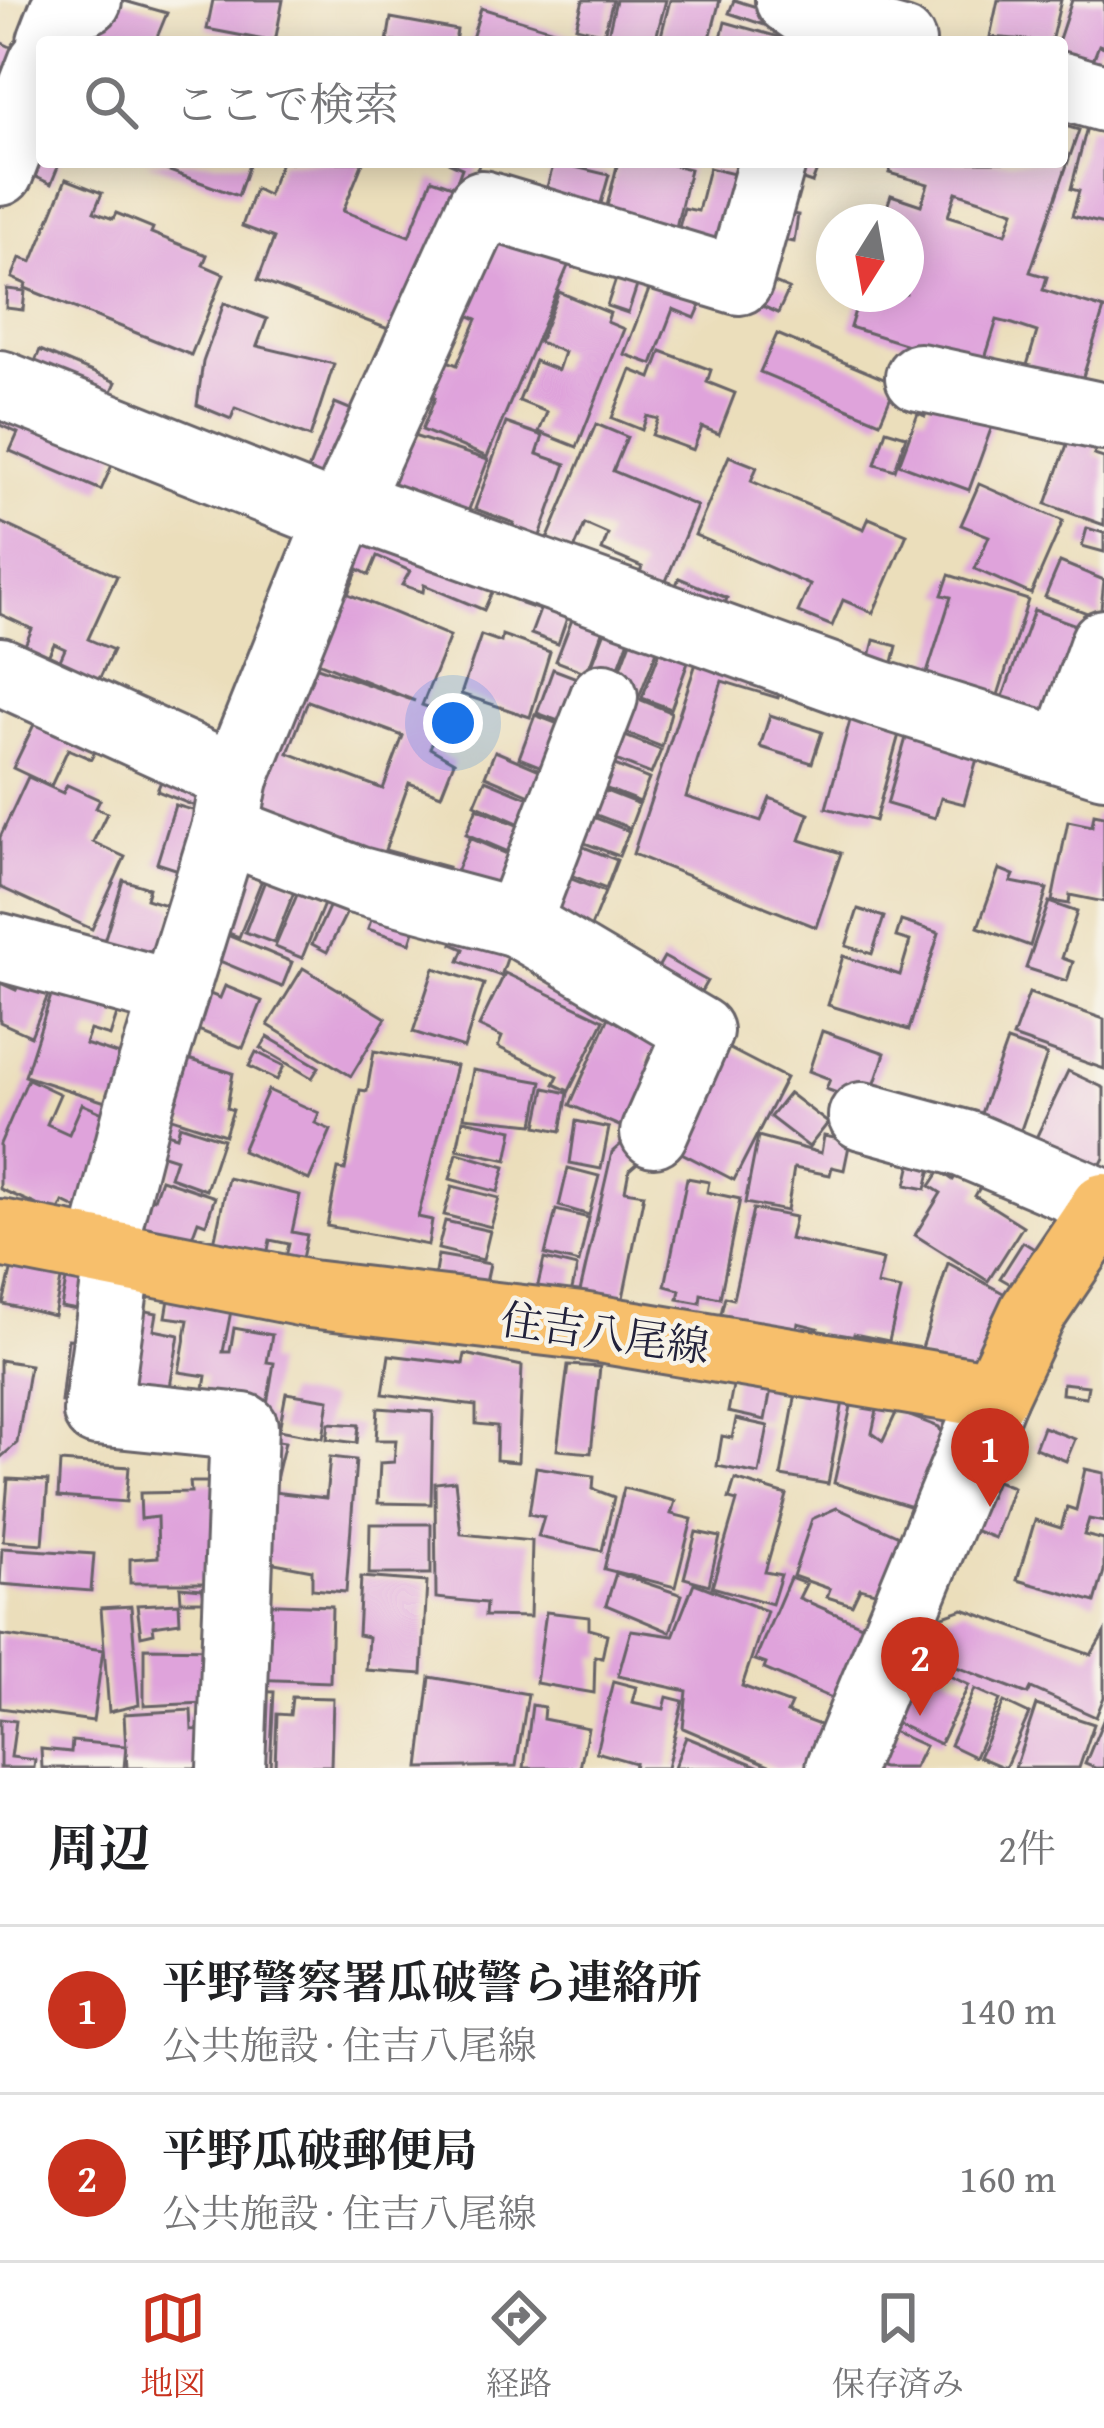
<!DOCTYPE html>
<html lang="ja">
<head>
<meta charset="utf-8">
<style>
  body { margin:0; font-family:"Gentium Book Plus","Noto Serif JP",serif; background:#f2f2f2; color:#202124 }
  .compass { position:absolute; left:816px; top:204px; width:108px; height:108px; border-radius:50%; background:#fff; box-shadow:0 6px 30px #0003; rotate:191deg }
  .you { position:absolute; left:453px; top:723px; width:42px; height:42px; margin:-30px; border:9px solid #fff; border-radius:50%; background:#1a73e8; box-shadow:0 0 0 18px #1a73e833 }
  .badge { display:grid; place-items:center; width:78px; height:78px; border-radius:50%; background:#c8321e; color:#fff; font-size:39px; font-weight:700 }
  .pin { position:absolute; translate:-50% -99px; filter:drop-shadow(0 3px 6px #0008) }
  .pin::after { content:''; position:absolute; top:63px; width:42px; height:36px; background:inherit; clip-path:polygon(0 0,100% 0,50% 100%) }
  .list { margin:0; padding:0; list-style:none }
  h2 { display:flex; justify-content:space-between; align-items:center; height:156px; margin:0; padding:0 48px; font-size:51px }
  h2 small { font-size:39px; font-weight:400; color:#757577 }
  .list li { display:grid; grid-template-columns:78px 1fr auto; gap:36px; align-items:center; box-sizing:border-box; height:168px; padding:0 48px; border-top:3px solid #e0e0e0 }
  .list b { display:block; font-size:45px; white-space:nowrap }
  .list p { margin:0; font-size:39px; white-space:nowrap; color:#757577 }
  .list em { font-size:39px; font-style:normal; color:#757577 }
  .icon { flex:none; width:66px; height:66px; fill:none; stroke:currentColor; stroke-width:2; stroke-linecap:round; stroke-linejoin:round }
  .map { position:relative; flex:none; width:1104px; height:1768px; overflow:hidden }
  .search { position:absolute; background:#fff; box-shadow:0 6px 30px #0003; left:36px; right:36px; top:36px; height:132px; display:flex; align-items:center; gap:30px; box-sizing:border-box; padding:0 42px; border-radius:12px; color:#757577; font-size:45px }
  .sheet { height:492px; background:#fff }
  nav { display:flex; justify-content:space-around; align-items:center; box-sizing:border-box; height:168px; border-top:3px solid #e0e0e0; background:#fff; font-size:33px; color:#757577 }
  nav a { display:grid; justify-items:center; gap:6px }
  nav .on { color:#c8321e }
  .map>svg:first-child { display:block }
</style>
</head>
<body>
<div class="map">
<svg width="1104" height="1768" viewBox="0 0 1104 1768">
  <rect width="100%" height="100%" fill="#f7f3e8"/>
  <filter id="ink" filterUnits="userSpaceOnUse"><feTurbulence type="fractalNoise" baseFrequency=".00833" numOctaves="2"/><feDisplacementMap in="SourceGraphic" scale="24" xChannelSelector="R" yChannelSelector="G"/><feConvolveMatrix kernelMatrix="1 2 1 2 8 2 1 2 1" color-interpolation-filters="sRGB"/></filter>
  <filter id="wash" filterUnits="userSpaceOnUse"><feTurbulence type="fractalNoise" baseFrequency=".004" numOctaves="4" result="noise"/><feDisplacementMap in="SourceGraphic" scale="48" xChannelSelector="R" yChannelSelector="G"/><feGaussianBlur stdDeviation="2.7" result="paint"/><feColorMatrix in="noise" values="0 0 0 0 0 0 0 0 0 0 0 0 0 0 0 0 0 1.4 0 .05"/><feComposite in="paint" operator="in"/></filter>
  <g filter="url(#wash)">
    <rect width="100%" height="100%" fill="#ebdebb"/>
    <g id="blocks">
      <g fill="#dfa3db" fill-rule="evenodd">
        <path d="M121,0L167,13L155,42H68L76,24Z"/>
        <path d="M213,0H283L275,42L207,29Z"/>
        <path d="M583,0H613L604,34L576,27Z"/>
        <path d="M616,0H666L655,42L607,39Z"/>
        <path d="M670,0H720L709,42L660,40Z"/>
        <path d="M734,0L779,14L773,28L729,13Z"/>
        <path d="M998,0H1061L1051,42L990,37Z"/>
        <path d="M1072,0H1104V47L1099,45L1090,68L1062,58L1058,42Z"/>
        <path d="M481,8L590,41V42H471Z"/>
        <path d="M391,18L457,30L455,42H387Z"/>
        <path d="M725,22L779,37L778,42H720Z"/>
        <path d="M0,42L32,57L0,122Z"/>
        <path d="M42,93V162H60L51,184L11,165Z"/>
        <path d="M1062,125L1079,130L1030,272L1047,277L1043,290L1104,309L1076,399L1022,382L1037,332L1013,324L997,320L982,368L850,327L860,294H906V222H882L891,195L921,205L928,184L889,173L893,162H1062ZM956,192L1014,211L1006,234L948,216Z"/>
        <path d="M1087,127L1104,131V224L1072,216L1079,191L1071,189Z"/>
        <path d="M145,162H250L238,196Z"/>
        <path d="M281,162H363L343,211L409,236L432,179L455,187L462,168L448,162H480L402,367L391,330L258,280L274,238L242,226L255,189L268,195Z"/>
        <path d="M554,162L609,175L594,228L540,212Z"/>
        <path d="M618,162H660L690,169L671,248L601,230Z"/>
        <path d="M796,162H820L812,183L791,176Z"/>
        <path d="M709,168L755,179L732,266L673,251L684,208L698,211Z"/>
        <path d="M66,179L102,193L94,212L113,219L116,213L153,228L151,233L207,255L203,265L224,274L191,355L25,288L26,284L12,278L20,258L32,262Z"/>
        <path d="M773,211L798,215L794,242L769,238Z"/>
        <path d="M492,225L571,259L487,457L422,430L435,398L418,391L433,355L457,365L477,319L465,314Z"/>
        <path d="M619,270L640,277L628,313L607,306Z"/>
        <path d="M753,274L789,289L778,313L743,297Z"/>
        <path d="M652,282L702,302L695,318L673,309L652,364L624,354Z"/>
        <path d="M7,289L25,291L23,310L6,308Z"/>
        <path d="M559,292L610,313L607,322L624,329L577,447L539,432L547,412L519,401L535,361L558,370L564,352L539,342Z"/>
        <path d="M224,303L267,319L257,346L334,364L310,437L235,408L231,419L197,405L203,362Z"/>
        <path d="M777,334L896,384L880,422L760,372Z"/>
        <path d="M40,350L116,382L104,409L28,378Z"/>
        <path d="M661,351L711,370L707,382L735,393L719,434L702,427L693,450L652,435L658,419L647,416L642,430L612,418L631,370L651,378Z"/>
        <path d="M933,396L995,418L969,490L899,464L918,413L925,416Z"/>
        <path d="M0,398L119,449L101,490L10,451L18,433L0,425Z"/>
        <path d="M335,403L374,419L341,501L302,485Z"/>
        <path d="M1075,422L1103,431L1094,455L1104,458V525L1046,504Z"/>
        <path d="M506,423L543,436L537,454L566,464L537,544L510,535L514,523L475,509Z"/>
        <path d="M596,424L627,437L613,471L697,506L659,598L634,588L642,567L602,550L608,534L585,524L573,552L547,540Z"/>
        <path d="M886,430L906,436L895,470L875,464Z"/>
        <path d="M398,431L488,460L466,517L371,500Z"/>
        <path d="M729,456L757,467L751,481L864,529L869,518L907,534L873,613L843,600L832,626L798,612L810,585L695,535Z"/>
        <path d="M979,484L1063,521L1031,594L975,569L989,536L961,525Z"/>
        <path d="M356,517L500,574L484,610L424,585L423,592L402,585L410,571L377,556L369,575L358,569L348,594L450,636L422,705L444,713L430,748L454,762L441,795L409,783L385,850L448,867L438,900L254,840L292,658L415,701L300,655ZM308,701L403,736L383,789L288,753Z"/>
        <path d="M0,522L117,576L88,639L113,650L89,701L50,683L65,649L54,644L41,671L18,661L32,629L0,614Z"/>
        <path d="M1087,528L1104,533V552L1082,546Z"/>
        <path d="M1060,562L1104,580L1100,618L1045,597Z"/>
        <path d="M949,575L1028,600L993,711L922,689L951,597L942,595Z"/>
        <path d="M679,578L727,598L719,619L670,600Z"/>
        <path d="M530,579L575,595L558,644L531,634L540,610L522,604Z"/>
        <path d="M1034,610L1093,631L1057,729L997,713Z"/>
        <path d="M575,612L605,624L587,673L556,661Z"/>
        <path d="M611,615L635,623L611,688L587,678Z"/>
        <path d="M637,625L663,635L639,697L614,687Z"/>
        <path d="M481,635L501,642L502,635L550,652L530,717L461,694Z"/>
        <path d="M704,639L787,668L778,698L722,681L686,797L761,821L770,798L809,814L800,840L841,853L816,927L633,854Z"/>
        <path d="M874,640L897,646L892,666L869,661Z"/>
        <path d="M662,646L690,657L671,709L642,698Z"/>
        <path d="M553,669L590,683L569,725L537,713Z"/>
        <path d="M624,693L671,712L662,747L611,727Z"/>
        <path d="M854,706L903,720L875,821L826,808Z"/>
        <path d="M39,714L100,742L91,759L68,749L51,786L13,768Z"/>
        <path d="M535,715L569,728L552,771L519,758Z"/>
        <path d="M770,715L822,732L812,763L760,747Z"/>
        <path d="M912,717L983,738L964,804L941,798L935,818L887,804Z"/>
        <path d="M605,728L661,750L651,774L595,752Z"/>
        <path d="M495,751L554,776L544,801L485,776Z"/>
        <path d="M593,756L649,779L640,802L584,780Z"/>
        <path d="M167,767L216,787L207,811L157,791Z"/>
        <path d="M28,777L63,793L67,785L100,800L96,808L107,813L93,842L125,857L92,929L0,887V837Z"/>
        <path d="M485,780L543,804L532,829L475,804Z"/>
        <path d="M583,782L639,804L630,828L573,806Z"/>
        <path d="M175,805L206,814L188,873L157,863Z"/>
        <path d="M477,808L531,831L520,857L466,834Z"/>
        <path d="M573,809L629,831L619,856L563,835Z"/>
        <path d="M1094,814L1104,816V902L1070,895L1069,904L1052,901L1068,821L1092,826Z"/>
        <path d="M470,838L519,859L502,888L452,882Z"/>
        <path d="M563,839L617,860L606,889L552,868Z"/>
        <path d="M236,861L265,872L239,937L210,926Z"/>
        <path d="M999,869L1014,875L1011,882L1047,889L1030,946L978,927Z"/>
        <path d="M554,872L605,892L588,934L539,910Z"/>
        <path d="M268,873L297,884L274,943L245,932Z"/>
        <path d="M123,880L149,888L146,899L175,908L155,974L99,957Z"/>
        <path d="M302,883L328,894L302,958L275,947Z"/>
        <path d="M335,894L352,902L327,952L312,944Z"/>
        <path d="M378,899L420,913L410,943L368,929Z"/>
        <path d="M1049,902L1077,912L1062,958L1073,962L1067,981L1026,968Z"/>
        <path d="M858,909L884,917L872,954L846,946Z"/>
        <path d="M901,921L939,933L909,1030L828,1005L843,956L900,975L910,941L896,937Z"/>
        <path d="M458,927L513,942L501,976L459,961L464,949L452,944Z"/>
        <path d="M220,932L292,962L282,987L210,957Z"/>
        <path d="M664,957L707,981L690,1011L647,987Z"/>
        <path d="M29,963L56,976L31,1036L0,1022V983L16,990Z"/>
        <path d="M303,968L386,1018L351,1076L268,1025Z"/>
        <path d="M434,968L484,984L464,1048L413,1032Z"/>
        <path d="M505,973L604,1020L569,1091L554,1084L558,1076L498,1047L502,1037L479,1026Z"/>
        <path d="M57,977L122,999L110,1036L90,1030L85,1044L139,1061L124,1108L25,1076Z"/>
        <path d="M225,986L262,1001L243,1048L183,1024L197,989L220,998Z"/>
        <path d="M1029,993L1104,1019V1069L1013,1037Z"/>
        <path d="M613,1008L662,1029L663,1059L650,1054L647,1062L659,1068L631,1131L570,1105Z"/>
        <path d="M822,1031L885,1053L868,1104L826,1089L830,1079L809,1071Z"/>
        <path d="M268,1037L319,1067L312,1078L261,1048Z"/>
        <path d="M1007,1041L1047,1055L1016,1144L975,1130Z"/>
        <path d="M724,1046L786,1078L734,1180L672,1148Z"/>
        <path d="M374,1051L456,1066L418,1217L432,1220L428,1245L327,1226L338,1169L345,1170L360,1090L367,1091Z"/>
        <path d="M256,1052L284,1066L277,1080L249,1066Z"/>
        <path d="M185,1058L233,1073L227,1108L233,1110L225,1135L166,1116Z"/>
        <path d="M473,1070L542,1082L534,1124L464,1117Z"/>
        <path d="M1068,1071L1104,1088V1158L1097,1172L1034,1142Z"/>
        <path d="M28,1079L60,1094L47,1124L69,1134L82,1104L125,1123L78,1209L63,1202L50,1231L28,1221L35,1204L0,1189V1144Z"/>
        <path d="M545,1088L568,1093L561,1131L537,1126Z"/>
        <path d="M268,1090L319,1113L315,1123L331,1130L309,1180L242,1151Z"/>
        <path d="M789,1093L828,1123L809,1147L770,1117Z"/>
        <path d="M463,1120L513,1130L507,1160L457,1149Z"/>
        <path d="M576,1121L609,1128L601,1169L570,1163Z"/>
        <path d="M180,1125L223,1139L206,1190L170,1177L176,1159L160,1154L167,1133L177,1136Z"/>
        <path d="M758,1136L821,1153L824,1136L850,1141L844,1170L832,1167L830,1175L794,1168L787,1211L745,1203Z"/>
        <path d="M628,1138L652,1150L629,1170L625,1191L644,1194L620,1313L576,1309L612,1152Z"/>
        <path d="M915,1146L935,1151L926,1189L906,1185Z"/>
        <path d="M457,1153L505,1167L498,1192L450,1179Z"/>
        <path d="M568,1168L599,1176L589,1215L559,1206Z"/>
        <path d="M960,1170L982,1184L975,1196L1023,1226L988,1281L915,1235L941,1193L930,1186L940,1171L953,1180Z"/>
        <path d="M228,1178L300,1195L292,1232L307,1235L300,1268L284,1265L289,1244L270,1240L266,1260L213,1248Z"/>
        <path d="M687,1178L709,1182L707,1192L740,1199L720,1298L701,1294L700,1303L678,1299L680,1290L665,1286Z"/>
        <path d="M161,1179L215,1197L206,1224L198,1221L191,1240L143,1229L149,1197L154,1199Z"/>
        <path d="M452,1186L499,1198L491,1227L444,1215Z"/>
        <path d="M753,1209L795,1217L790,1239L883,1260L877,1285L901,1290L889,1341L854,1334L849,1357L814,1349L818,1328L798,1323L794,1344L718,1326L725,1297L733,1299Z"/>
        <path d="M556,1210L589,1218L579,1263L545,1255Z"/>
        <path d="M445,1221L490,1231L483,1260L438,1249Z"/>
        <path d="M1023,1242L1036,1250L1014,1286L1000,1278Z"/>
        <path d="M438,1255L490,1264L485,1287L432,1291Z"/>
        <path d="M14,1259L63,1270L54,1316L3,1304Z"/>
        <path d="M544,1259L577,1267L568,1307L535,1298Z"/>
        <path d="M948,1263L1016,1300L969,1381L919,1358Z"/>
        <path d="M68,1270L107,1277L100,1314L61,1307Z"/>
        <path d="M172,1282L198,1287L195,1305L231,1311L223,1352H230L234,1328L272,1335L267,1362L274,1363L265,1416L276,1419L275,1427L200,1414L206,1376L179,1372L188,1320L166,1317Z"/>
        <path d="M141,1310L157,1313L154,1330L179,1335L166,1410L112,1391Z"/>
        <path d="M68,1339L96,1341L90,1405L61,1402Z"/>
        <path d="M465,1354L522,1366L518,1462L496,1460L497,1426L476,1424V1406L383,1394L389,1355L463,1364Z"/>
        <path d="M0,1360L30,1365L17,1443L0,1458Z"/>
        <path d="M568,1365L600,1367L591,1453L557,1450Z"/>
        <path d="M735,1376L772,1384L765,1420L728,1412Z"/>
        <path d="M1063,1383L1088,1386L1086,1397L1062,1394Z"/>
        <path d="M797,1387L844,1396L828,1484L781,1476Z"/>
        <path d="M286,1393L329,1400L323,1438L279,1430Z"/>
        <path d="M854,1393L879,1401L872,1433L883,1441L897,1411L939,1427L944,1439L922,1510L834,1483Z"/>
        <path d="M378,1408L433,1412L431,1504L378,1503L380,1463L394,1462L396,1440H376Z"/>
        <path d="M736,1419L768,1426L759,1474L717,1466L722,1436L732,1438Z"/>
        <path d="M329,1423L359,1425L357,1443L327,1439Z"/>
        <path d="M1043,1427L1075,1439L1066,1461L1035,1448Z"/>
        <path d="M257,1438L285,1442L273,1492L326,1498L330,1457L356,1460L346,1592L312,1589V1570L248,1558Z"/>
        <path d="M60,1462L129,1467L126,1502L58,1497Z"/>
        <path d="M536,1467L594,1476L593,1489L614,1497L602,1551L538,1537L544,1517L529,1514Z"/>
        <path d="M1085,1469L1104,1473V1522L1089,1519L1084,1535L1104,1540V1571L1095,1602L1017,1580L1035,1520L1061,1528L1067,1507L1076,1510Z"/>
        <path d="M986,1477L1013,1487L995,1538L968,1528Z"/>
        <path d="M8,1479L48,1481L43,1544L3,1541Z"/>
        <path d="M735,1479L787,1495L765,1572L781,1575L772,1604L712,1587L737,1501L729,1499Z"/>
        <path d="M455,1481L461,1534L532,1541L530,1617L485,1616L486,1603L436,1598L435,1483Z"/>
        <path d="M190,1482H219L220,1583H130V1559L158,1557L157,1517L141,1519L140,1493L191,1492Z"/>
        <path d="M624,1488L675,1501L671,1514L692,1519L675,1587L604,1569Z"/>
        <path d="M837,1508L903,1538L882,1594L860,1588L852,1605L827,1597L830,1589L793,1576L812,1519Z"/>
        <path d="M370,1524H431V1574H369Z"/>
        <path d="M696,1532L720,1537L709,1585L684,1578Z"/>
        <path d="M2,1548L94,1554L91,1591L0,1584Z"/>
        <path d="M616,1573L682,1595L670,1632L606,1605Z"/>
        <path d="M361,1577L427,1582L422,1674L366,1670L368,1637L358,1635Z"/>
        <path d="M790,1578L806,1584L799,1598L878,1632L848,1705L764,1669L766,1664L755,1660Z"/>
        <path d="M694,1583L767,1611L742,1686L791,1704L787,1713L833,1730L819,1768H776L683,1728L687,1691L618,1676L631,1630L673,1636Z"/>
        <path d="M180,1587L202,1589L206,1601H181Z"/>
        <path d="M179,1603L180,1622L153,1626L154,1633L141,1636L137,1605Z"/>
        <path d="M252,1603L332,1606L330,1682L250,1679Z"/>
        <path d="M131,1606L139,1705L109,1712L101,1608Z"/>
        <path d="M963,1609L1091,1655L1104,1633V1697L1096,1717L1031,1688L1028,1694L914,1651L929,1621Z"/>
        <path d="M546,1612L589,1617V1629L607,1634L602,1658L595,1656L594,1693L536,1683Z"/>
        <path d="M0,1635L103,1650L93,1721L0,1708Z"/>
        <path d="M144,1648L219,1649L224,1702L144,1706Z"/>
        <path d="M932,1668L969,1685L940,1744L888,1719L911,1677L925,1684Z"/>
        <path d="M430,1677L528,1694L516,1766L419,1768Z"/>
        <path d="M613,1681L636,1687L632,1702L664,1709L667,1697L683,1701L667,1768H634L635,1763L596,1752Z"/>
        <path d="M975,1689L1000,1700L975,1757L950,1745Z"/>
        <path d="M245,1691L274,1692L270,1768H241Z"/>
        <path d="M292,1697L333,1698L331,1766H275L277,1714L290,1715Z"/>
        <path d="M1004,1702L1029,1714L1005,1768L979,1757Z"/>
        <path d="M532,1705L544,1707L543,1719L588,1728L580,1768H524Z"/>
        <path d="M1036,1705L1094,1724L1079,1768H1015Z"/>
        <path d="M191,1710L192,1730L220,1728L223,1768H127L124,1714Z"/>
        <path d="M1104,1718V1768H1095L1085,1764Z"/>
        <path d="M0,1719L16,1721L11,1757L35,1760L34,1768H0Z"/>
        <path d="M885,1728L925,1746L914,1768H882L869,1762Z"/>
        <path d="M686,1737L762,1768H674Z"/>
        <path d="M72,1741L126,1746L124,1768H42L41,1749L71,1752Z"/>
      </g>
    </g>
  </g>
  <g filter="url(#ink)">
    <use href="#blocks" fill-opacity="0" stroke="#686468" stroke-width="3"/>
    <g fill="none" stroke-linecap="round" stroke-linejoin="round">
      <g stroke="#686468" stroke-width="72">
        <g id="minor">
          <path d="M789,0L813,17L902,42"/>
          <path d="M51,42L63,11L88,0"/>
          <path d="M1062,86L1104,98"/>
          <path d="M0,172L42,63"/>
          <path d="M919,377L1104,417"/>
          <path d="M0,384L339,519"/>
          <path d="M347,503L876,693L1104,764"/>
          <path d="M0,671L235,778"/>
          <path d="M1066,750L1104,643"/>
          <path d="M225,830L356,880L517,923L604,697"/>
          <path d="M517,923L699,1031L654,1133"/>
          <path d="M0,947L174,994"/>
          <path d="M862,1116L965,1144L1104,1203"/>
          <path d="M102,1250L138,1110L225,830L235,778L339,519L482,204L739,281L772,162"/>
          <path d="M119,1253L97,1412L244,1427L231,1768"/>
          <path d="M840,1768L994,1395"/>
        </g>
      </g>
      <g stroke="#686468" stroke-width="72">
        <path id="major" d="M0,1233L310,1294L581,1326L994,1395L1033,1312L1104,1207"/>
      </g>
      <use href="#minor" stroke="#fff" stroke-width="66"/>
      <use href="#major" stroke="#f7bf6c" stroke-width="66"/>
    </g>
  </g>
  <g text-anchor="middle" stroke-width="9" stroke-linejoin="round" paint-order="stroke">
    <g font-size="42" fill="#22223b" stroke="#f7f3e8">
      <text transform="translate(605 1333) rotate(8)" y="15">住吉八尾線</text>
    </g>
  </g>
</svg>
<svg class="compass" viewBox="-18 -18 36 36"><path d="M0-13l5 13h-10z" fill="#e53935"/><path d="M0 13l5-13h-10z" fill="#757577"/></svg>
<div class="you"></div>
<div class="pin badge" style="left:990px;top:1507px">1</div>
<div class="pin badge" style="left:920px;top:1716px">2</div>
<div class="search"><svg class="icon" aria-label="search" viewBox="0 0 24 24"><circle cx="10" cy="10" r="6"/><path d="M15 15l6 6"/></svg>ここで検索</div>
</div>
<section class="sheet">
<h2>周辺<small>2件</small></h2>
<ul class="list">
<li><span class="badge">1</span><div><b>平野警察署瓜破警ら連絡所</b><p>公共施設 · 住吉八尾線</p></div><em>140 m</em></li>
<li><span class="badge">2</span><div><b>平野瓜破郵便局</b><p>公共施設 · 住吉八尾線</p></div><em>160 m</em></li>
</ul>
</section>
<nav>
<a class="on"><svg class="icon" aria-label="map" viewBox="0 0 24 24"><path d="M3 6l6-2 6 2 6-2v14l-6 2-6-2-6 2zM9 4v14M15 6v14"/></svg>地図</a>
<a><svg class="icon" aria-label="directions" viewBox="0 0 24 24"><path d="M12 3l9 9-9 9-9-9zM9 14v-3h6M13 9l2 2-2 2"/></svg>経路</a>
<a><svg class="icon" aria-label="saved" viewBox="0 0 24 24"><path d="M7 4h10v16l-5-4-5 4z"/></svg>保存済み</a>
</nav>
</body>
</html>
